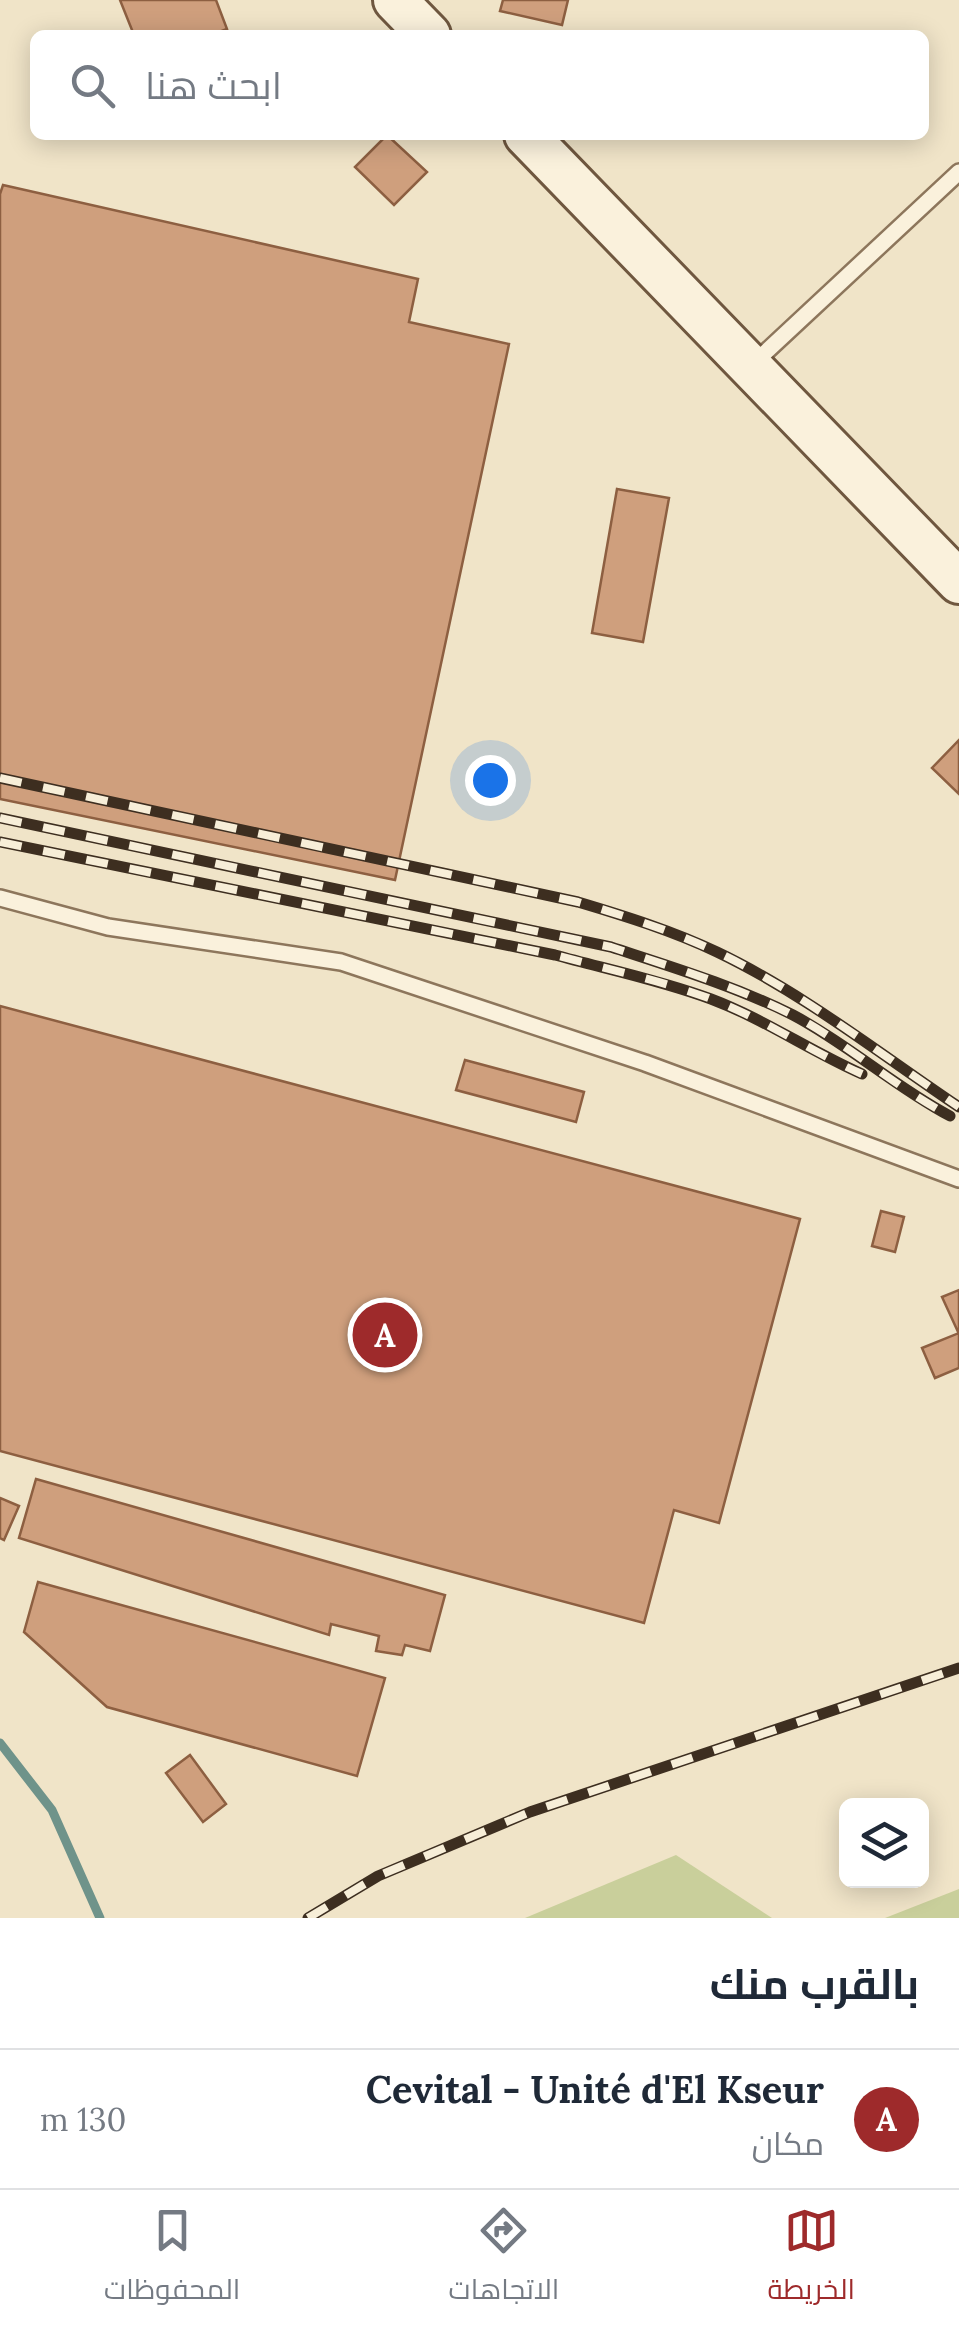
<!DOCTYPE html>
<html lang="ar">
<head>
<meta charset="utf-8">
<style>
  body { margin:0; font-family:Lora,Cairo,serif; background:#f6f6f7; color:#1f2937; direction:rtl }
  .controls { position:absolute; right:30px; bottom:30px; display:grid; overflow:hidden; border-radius:15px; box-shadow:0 5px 25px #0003 }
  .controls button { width:90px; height:90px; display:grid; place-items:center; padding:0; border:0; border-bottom:2px solid #e0e1e3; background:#fff; color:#1f2937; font:50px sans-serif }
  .you { position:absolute; left:490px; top:780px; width:35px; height:35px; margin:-25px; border:8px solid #fff; border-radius:50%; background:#1a73e8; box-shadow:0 0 0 15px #1a73e833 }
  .badge { display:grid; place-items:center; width:65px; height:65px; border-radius:50%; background:#9e2a2b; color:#fff; font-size:32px; font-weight:700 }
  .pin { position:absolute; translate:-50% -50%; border:5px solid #fff; box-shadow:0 2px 10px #0006 }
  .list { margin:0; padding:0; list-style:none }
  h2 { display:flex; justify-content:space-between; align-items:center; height:130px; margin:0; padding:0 40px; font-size:42px }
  h2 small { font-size:32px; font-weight:400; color:#747a83 }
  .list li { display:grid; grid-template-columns:65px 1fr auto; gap:30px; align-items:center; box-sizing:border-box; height:140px; padding:0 40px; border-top:2px solid #e0e1e3 }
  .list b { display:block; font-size:38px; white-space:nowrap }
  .list p { margin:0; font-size:32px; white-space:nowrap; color:#747a83 }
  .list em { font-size:32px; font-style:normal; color:#747a83 }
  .icon { flex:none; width:55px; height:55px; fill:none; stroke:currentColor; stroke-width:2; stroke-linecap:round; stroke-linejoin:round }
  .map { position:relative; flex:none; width:959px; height:1918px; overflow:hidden; direction:ltr }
  .search { position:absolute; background:#fff; box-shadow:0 5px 25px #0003; left:30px; right:30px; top:30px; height:110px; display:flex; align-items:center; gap:25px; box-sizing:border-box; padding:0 35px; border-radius:15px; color:#747a83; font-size:38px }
  .sheet { height:270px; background:#fff }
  nav { display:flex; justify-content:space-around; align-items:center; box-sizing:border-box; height:140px; border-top:2px solid #e0e1e3; background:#fff; font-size:28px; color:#747a83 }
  nav a { display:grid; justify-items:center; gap:5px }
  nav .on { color:#9e2a2b }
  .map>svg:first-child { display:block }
</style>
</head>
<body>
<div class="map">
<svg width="959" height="1918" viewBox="0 0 959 1918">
  <rect width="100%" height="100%" fill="#f0e4c8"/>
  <g fill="#c9cf9b">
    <path d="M676,1855L772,1918H525Z"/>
    <path d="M959,1889V1918H885Z"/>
  </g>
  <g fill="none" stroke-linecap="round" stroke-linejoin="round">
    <path stroke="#6f938a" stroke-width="9" d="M0,1743L52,1810L100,1918"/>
  </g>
  <g fill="#cf9f7d" stroke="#8d5f41" stroke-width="2.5">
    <path d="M120,0H216L227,29L211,35H134Z"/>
    <path d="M503,0H568L562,25L500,11Z"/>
    <path d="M387,135L427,172L394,205L355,167Z"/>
    <path d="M3,185L418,279L409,322L509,344L395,880L0,799V194Z"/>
    <path d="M617,489L669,498L643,642L592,633Z"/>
    <path d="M959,740V794L932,768Z"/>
    <path d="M0,1006L800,1219L719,1523L674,1510L644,1623L0,1451Z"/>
    <path d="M465,1060L584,1092L576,1122L456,1090Z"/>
    <path d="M881,1211L904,1217L895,1252L872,1246Z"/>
    <path d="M959,1290V1334L942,1297Z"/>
    <path d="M959,1333V1368L935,1378L922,1348Z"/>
    <path d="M36,1479L445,1595L430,1651L405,1645L402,1655L376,1651L379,1636L331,1624L329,1635L19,1538Z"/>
    <path d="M0,1498L19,1506L4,1540L0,1538Z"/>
    <path d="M38,1582L385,1678L357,1776L107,1707L24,1632Z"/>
    <path d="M190,1755L226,1804L203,1822L166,1773Z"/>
  </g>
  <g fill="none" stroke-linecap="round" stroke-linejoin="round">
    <g stroke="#8d765c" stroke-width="20">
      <g id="service">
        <path d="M753,364L959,172"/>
        <path d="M0,898L108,927L341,962L645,1063L959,1179"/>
      </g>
    </g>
    <g stroke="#6f573f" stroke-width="48">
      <g id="secondary">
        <path d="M395,0L429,35"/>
        <path d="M526,135L959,582"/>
      </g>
    </g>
    <use href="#service" stroke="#faf1dc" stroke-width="15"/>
    <use href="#secondary" stroke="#faf1dc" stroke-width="42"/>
    <g stroke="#3d2e20" stroke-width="11">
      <g id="rail">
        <path d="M0,778L578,902C625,916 673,931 717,952C803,993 880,1054 959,1107"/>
        <path d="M0,818L611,947C672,967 735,986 793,1015C848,1044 895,1087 950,1116"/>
        <path d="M0,842L555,955C606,969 660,980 711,999C764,1019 810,1051 862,1074"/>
        <path d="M308,1918L378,1876L530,1812L959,1668"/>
      </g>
    </g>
    <use href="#rail" stroke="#f7eed8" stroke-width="8" stroke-dasharray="22" stroke-linecap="butt"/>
  </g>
</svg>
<div class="controls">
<button><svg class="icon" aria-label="layers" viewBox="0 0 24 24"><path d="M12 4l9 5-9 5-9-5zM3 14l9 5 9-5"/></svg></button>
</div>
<div class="you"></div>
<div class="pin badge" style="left:385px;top:1335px">A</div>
<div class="search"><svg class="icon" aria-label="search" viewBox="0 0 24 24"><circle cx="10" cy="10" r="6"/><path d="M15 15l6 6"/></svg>ابحث هنا</div>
</div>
<section class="sheet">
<h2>بالقرب منك<small></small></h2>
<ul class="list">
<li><span class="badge">A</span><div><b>Cevital - Unité d'El Kseur</b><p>مكان</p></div><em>130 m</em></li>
</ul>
</section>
<nav>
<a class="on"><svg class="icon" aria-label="map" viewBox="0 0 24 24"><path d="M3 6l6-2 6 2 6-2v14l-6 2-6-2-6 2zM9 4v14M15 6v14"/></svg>الخريطة</a>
<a><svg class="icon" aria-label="directions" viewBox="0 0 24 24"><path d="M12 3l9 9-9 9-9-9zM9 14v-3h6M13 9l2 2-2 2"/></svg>الاتجاهات</a>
<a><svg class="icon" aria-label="saved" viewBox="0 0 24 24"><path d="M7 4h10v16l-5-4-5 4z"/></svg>المحفوظات</a>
</nav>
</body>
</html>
